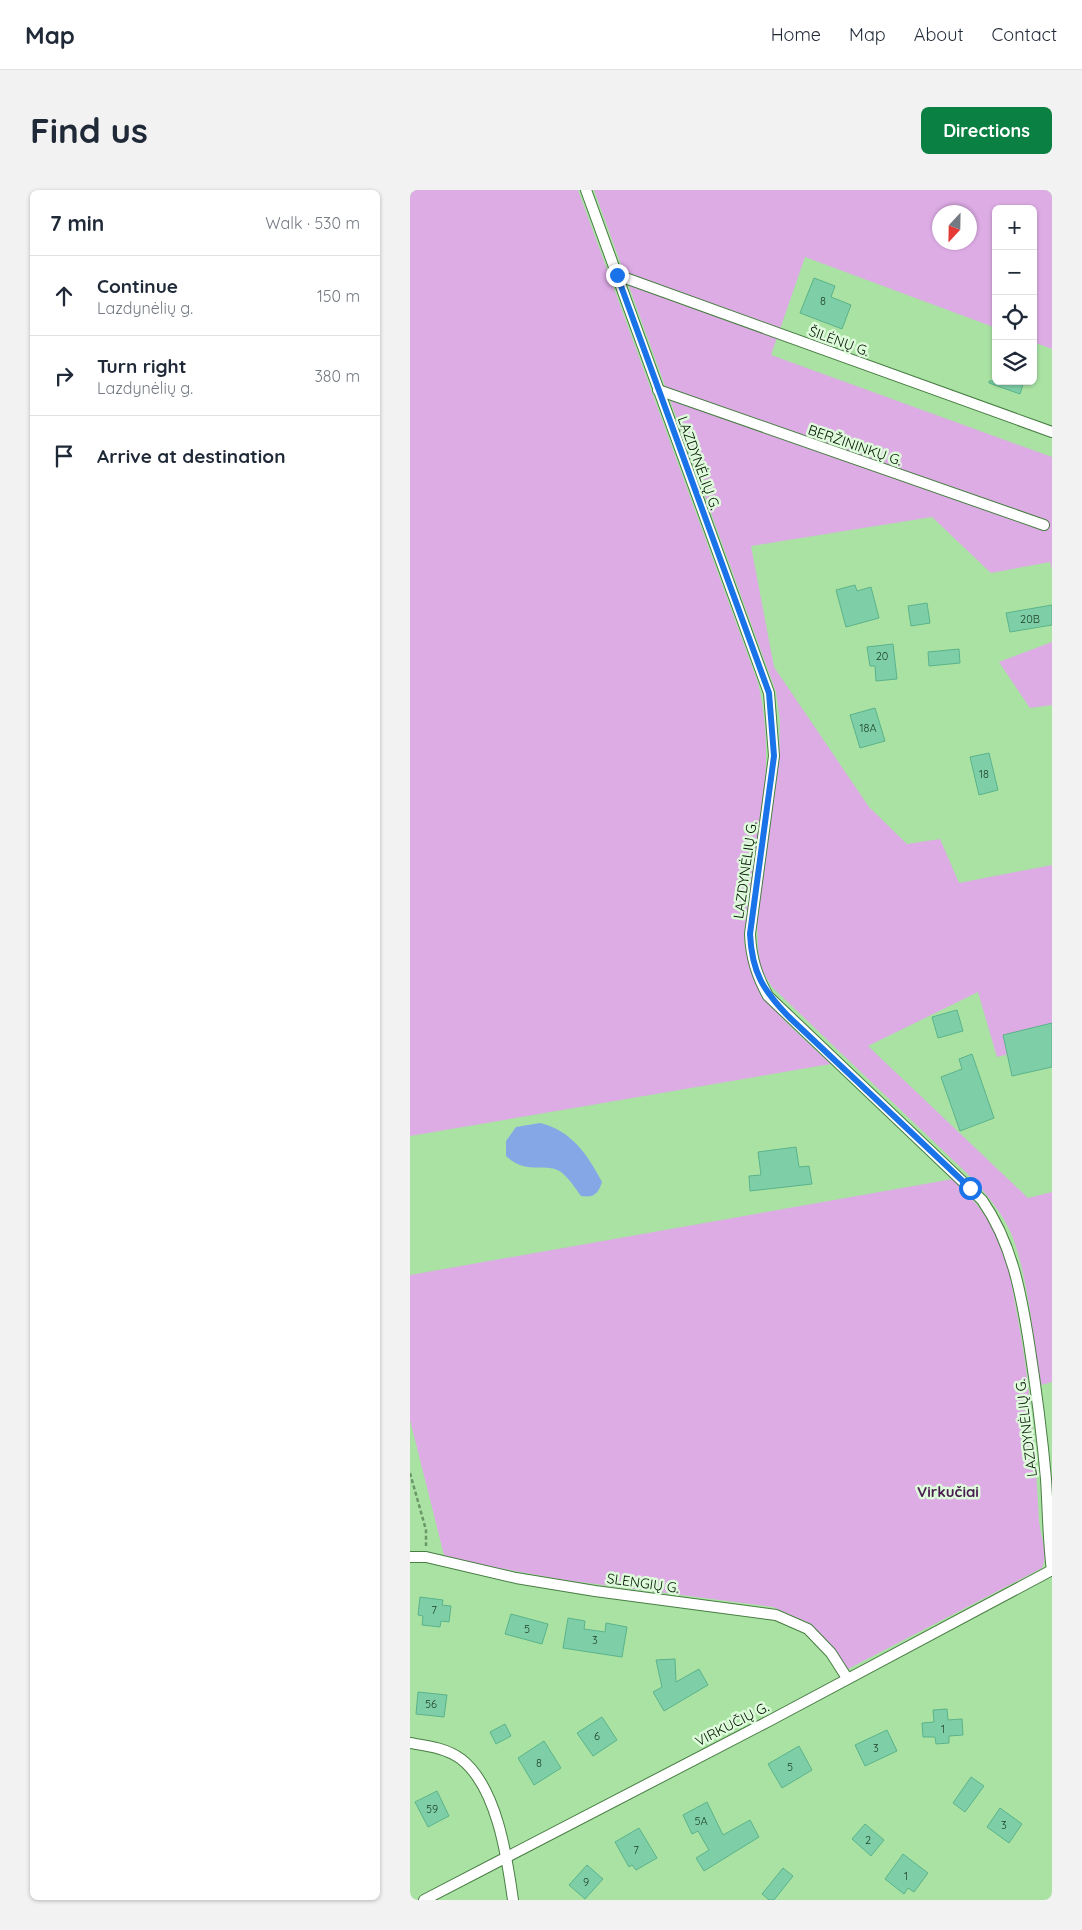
<!DOCTYPE html>
<html lang="en">
<head>
<meta charset="utf-8">
<style>
  body { margin:0; font-family:Quicksand,sans-serif; background:#f2f2f3; color:#1f2937 }
  .controls { position:absolute; right:15px; top:15px; display:grid; overflow:hidden; border-radius:8px; box-shadow:0 1px 4px #0004 }
  .controls button { width:45px; height:45px; display:grid; place-items:center; padding:0; border:0; border-bottom:1px solid #e0e1e3; background:#fff; color:#1f2937; font:25px sans-serif }
  .compass { position:absolute; left:522px; top:15px; width:45px; height:45px; border-radius:50%; background:#fff; box-shadow:0 1px 4px #0004; rotate:202deg }
  .stop { position:absolute; width:15px; height:15px; margin:-11px; border:4px solid #1a73e8; border-radius:50%; background:#fff }
  .stop.end { background:#1a73e8; border-color:#fff; box-shadow:0 1px 5px #0008 }
  .list { margin:0; padding:0; list-style:none }
  h2 { display:flex; justify-content:space-between; align-items:center; height:65px; margin:0; padding:0 20px; font-size:21px }
  h2 small { font-size:16px; font-weight:400; color:#747a83 }
  .list li { display:grid; grid-template-columns:32px 1fr auto; gap:15px; align-items:center; box-sizing:border-box; height:80px; padding:0 20px; border-top:1px solid #e0e1e3 }
  .list b { display:block; font-size:19px; white-space:nowrap }
  .list p { margin:0; font-size:16px; white-space:nowrap; color:#747a83 }
  .list em { font-size:16px; font-style:normal; color:#747a83 }
  .icon { flex:none; width:28px; height:28px; fill:none; stroke:currentColor; stroke-width:2; stroke-linecap:round; stroke-linejoin:round }
  .map { position:relative; flex:none; width:642px; height:1710px; overflow:hidden; border-radius:8px }
  header { display:flex; align-items:center; gap:30px; box-sizing:border-box; height:70px; padding:0 25px; background:#fff; border-bottom:1px solid #e0e1e3 }
  header strong { font-size:24px }
  nav { display:flex; gap:28px; margin-inline-start:auto; font-size:18px }
  .intro { display:flex; align-items:center; justify-content:space-between; box-sizing:border-box; height:120px; padding:0 30px }
  h1 { margin:0; font-size:35px }
  .button { padding:12px 22px; border-radius:8px; background:#0b8043; color:#fff; font-size:18px; font-weight:700 }
  main { display:flex; gap:30px; padding:0 30px }
  aside { flex:1; background:#fff; border-radius:8px; box-shadow:0 1px 4px #0004 }
  .map>svg:first-child { display:block }
</style>
</head>
<body>
<header>
<strong>Map</strong>
<nav><a>Home</a><a>Map</a><a>About</a><a>Contact</a></nav>
</header>
<div class="intro"><h1>Find us</h1><a class="button">Directions</a></div>
<main>
<aside>
<h2>7 min<small>Walk · 530 m</small></h2>
<ul class="list">
<li><svg class="icon" aria-label="ahead" viewBox="0 0 24 24"><path d="M12 20V5M6 11l6-6 6 6"/></svg><div><b>Continue</b><p>Lazdynėlių g.</p></div><em>150 m</em></li>
<li><svg class="icon" aria-label="right" viewBox="0 0 24 24"><path d="M7 20v-9h11M14 6l5 5-5 5"/></svg><div><b>Turn right</b><p>Lazdynėlių g.</p></div><em>380 m</em></li>
<li><svg class="icon" aria-label="arrive" viewBox="0 0 24 24"><path d="M6 21V4h12l-3 4 3 4H6"/></svg><div><b>Arrive at destination</b></div></li>
</ul>
</aside>
<div class="map">
<svg width="642" height="1710" viewBox="0 0 642 1710">
  <rect width="100%" height="100%" fill="#a9e2a3"/>
  <g fill="#ddace5" fill-rule="evenodd">
    <path d="M0,0H168L348,493C368,575 346,663 334,746C337,806 381,836 421,874L0,946Z"/>
    <path d="M184,0H642V159L623,152V19H586V138L395,67L361,165L642,267V380L640,372L581,383L522,327L341,356L364,477L459,617L497,654L530,649L549,693L642,675V854L587,867L568,802L458,856L618,1008L642,1002V1192L631,1195C623,1149 618,1084 601,1043C592,1023 579,1008 566,992L362,797L351,779L348,760L347,730L369,567L370,530L366,502ZM530,22H560V52H530Z"/>
    <path d="M642,452V515L620,518L589,472Z"/>
    <path d="M543,989C560,1005 577,1025 587,1046C598,1068 602,1095 606,1119C620,1189 625,1259 629,1330C630,1345 639,1364 632,1378L438,1479L401,1434L363,1417L155,1390L66,1374L34,1365L0,1230V1085Z"/>
  </g>
  <path fill="#85a7e5" d="M130,933C161,940 178,965 192,992C188,1004 184,1008 171,1006C166,999 158,987 151,982C137,972 117,986 96,966V951L106,937Z"/>
  <g fill="#7ecfa8" stroke="#5bb38a">
    <path d="M404,88L425,96L421,107L441,115L432,139L390,123Z"/>
    <path d="M579,191H614L610,204L579,193Z"/>
    <path d="M445,395L447,401L461,397L469,428L436,437L426,400Z"/>
    <path d="M517,413L520,433L501,436L498,416Z"/>
    <path d="M642,415V435L600,442L596,423Z"/>
    <path d="M483,454L487,489L466,491L465,476H460L457,457Z"/>
    <path d="M549,459L550,473L519,476L518,462Z"/>
    <path d="M465,518L475,551L450,558L440,525Z"/>
    <path d="M579,563L588,600L569,605L560,567Z"/>
    <path d="M547,820L553,841L528,848L522,827Z"/>
    <path d="M642,833V877L602,886L593,845Z"/>
    <path d="M562,864L584,928L550,941L531,887L552,879L549,869Z"/>
    <path d="M386,957L389,977L399,976L402,994L340,1001L339,986L351,985L348,962Z"/>
    <path d="M10,1407L33,1410L32,1415L41,1416L39,1432L31,1431L30,1437L12,1435L13,1426L8,1425Z"/>
    <path d="M101,1424L138,1434L132,1454L95,1444Z"/>
    <path d="M158,1428L175,1431L174,1439L195,1442L196,1433L217,1437L212,1467L153,1458Z"/>
    <path d="M265,1469L266,1492L289,1479L298,1495L254,1521L243,1502L252,1497L246,1470Z"/>
    <path d="M8,1502L37,1505L34,1527L6,1524Z"/>
    <path d="M537,1519L538,1530L552,1529L553,1545L539,1546V1553L526,1554L525,1547H513L512,1533L524,1532L523,1520Z"/>
    <path d="M192,1527L207,1550L183,1566L167,1543Z"/>
    <path d="M95,1534L101,1546L86,1554L80,1542Z"/>
    <path d="M477,1540L487,1561L455,1576L445,1555Z"/>
    <path d="M134,1551L151,1578L124,1595L108,1568Z"/>
    <path d="M389,1556L402,1580L372,1598L358,1574Z"/>
    <path d="M561,1587L574,1596L555,1622L543,1613Z"/>
    <path d="M27,1601L39,1626L18,1637L5,1612Z"/>
    <path d="M297,1612L313,1645L340,1630L349,1647L294,1681L286,1668L299,1660L288,1641L282,1644L273,1625Z"/>
    <path d="M590,1618L612,1634L599,1653L577,1637Z"/>
    <path d="M455,1634L474,1650L461,1666L442,1649Z"/>
    <path d="M229,1638L247,1668L226,1680L222,1675L219,1677L205,1652Z"/>
    <path d="M493,1664L518,1683L504,1702L498,1698L494,1704L475,1689Z"/>
    <path d="M177,1675L193,1689L175,1709L159,1695Z"/>
    <path d="M373,1678L383,1686L364,1710H359L352,1704Z"/>
  </g>
  <g fill="none" stroke-linecap="round" stroke-linejoin="round">
    <g stroke="#487d43" stroke-width="12">
      <g id="street">
        <path d="M176,0L359,503L364,566L340,744C341,768 347,786 358,806L572,1010C602,1053 611,1103 619,1153C626,1198 632,1244 636,1289C638,1320 638,1350 642,1381"/>
        <path d="M207,85L642,242"/>
        <path d="M248,200L634,335"/>
        <path d="M0,1367H16L106,1388L185,1401L366,1425L398,1439L421,1463L437,1488"/>
        <path d="M0,1553C18,1556 36,1558 51,1569C87,1597 97,1667 103,1710"/>
        <path d="M14,1710L359,1531L642,1380"/>
      </g>
    </g>
    <path stroke="#6b9667" stroke-width="2.5" stroke-dasharray="4 2.5" stroke-linecap="butt" d="M0,1283L16,1340V1356"/>
    <use href="#street" stroke="#fff" stroke-width="10"/>
  </g>
  <g fill="none" stroke-linecap="round" stroke-linejoin="round">
    <path stroke="#1a73e8" stroke-width="6" d="M207,85L359,503L364,566L340,744C342,783 353,800 379,827L560,998"/>
  </g>
  <g text-anchor="middle" stroke-width="5" stroke-linejoin="round" paint-order="stroke">
    <g font-size="11" fill="#20412a">
      <text x="413" y="115">8</text>
      <text x="620" y="433">20B</text>
      <text x="472" y="470">20</text>
      <text x="458" y="542">18A</text>
      <text x="574" y="588">18</text>
      <text x="24" y="1424">7</text>
      <text x="117" y="1443">5</text>
      <text x="185" y="1454">3</text>
      <text x="21" y="1518">56</text>
      <text x="533" y="1543">1</text>
      <text x="187" y="1550">6</text>
      <text x="466" y="1562">3</text>
      <text x="129" y="1577">8</text>
      <text x="380" y="1581">5</text>
      <text x="22" y="1623">59</text>
      <text x="291" y="1635">5A</text>
      <text x="594" y="1639">3</text>
      <text x="458" y="1654">2</text>
      <text x="226" y="1664">7</text>
      <text x="496" y="1690">1</text>
      <text x="176" y="1696">9</text>
    </g>
    <g font-size="14" fill="#001200" stroke="#defbdb">
      <text transform="translate(429 151) rotate(20)" y="5">ŠILĖNŲ G.</text>
      <text transform="translate(445 255) rotate(19)" y="5">BERŽININKŲ G.</text>
      <text transform="translate(289 273) rotate(70)" y="5">LAZDYNĖLIŲ G.</text>
      <text transform="translate(335 680) rotate(-82)" y="5">LAZDYNĖLIŲ G.</text>
      <text transform="translate(616 1238) rotate(-97)" y="5">LAZDYNĖLIŲ G.</text>
      <text transform="translate(233 1393) rotate(8)" y="5">SLENGIŲ G.</text>
      <text transform="translate(322 1534) rotate(-27)" y="5">VIRKUČIŲ G.</text>
    </g>
    <g font-size="15" font-weight="bold" fill="#481c4f" stroke="#defbdb">
      <text x="538" y="1307">Virkučiai</text>
    </g>
  </g>
</svg>
<div class="controls">
<button>+</button>
<button>−</button>
<button><svg class="icon" aria-label="locate" viewBox="0 0 24 24"><circle cx="12" cy="12" r="6"/><path d="M12 2v4M12 18v4M2 12h4M18 12h4"/></svg></button>
<button><svg class="icon" aria-label="layers" viewBox="0 0 24 24"><path d="M12 4l9 5-9 5-9-5zM3 14l9 5 9-5"/></svg></button>
</div>
<svg class="compass" viewBox="-18 -18 36 36"><path d="M0-13l5 13h-10z" fill="#e53935"/><path d="M0 13l5-13h-10z" fill="#747a83"/></svg>
<div class="stop" style="left:560px;top:998px"></div>
<div class="stop end" style="left:207px;top:85px"></div>
</div>
</main>
</body>
</html>
